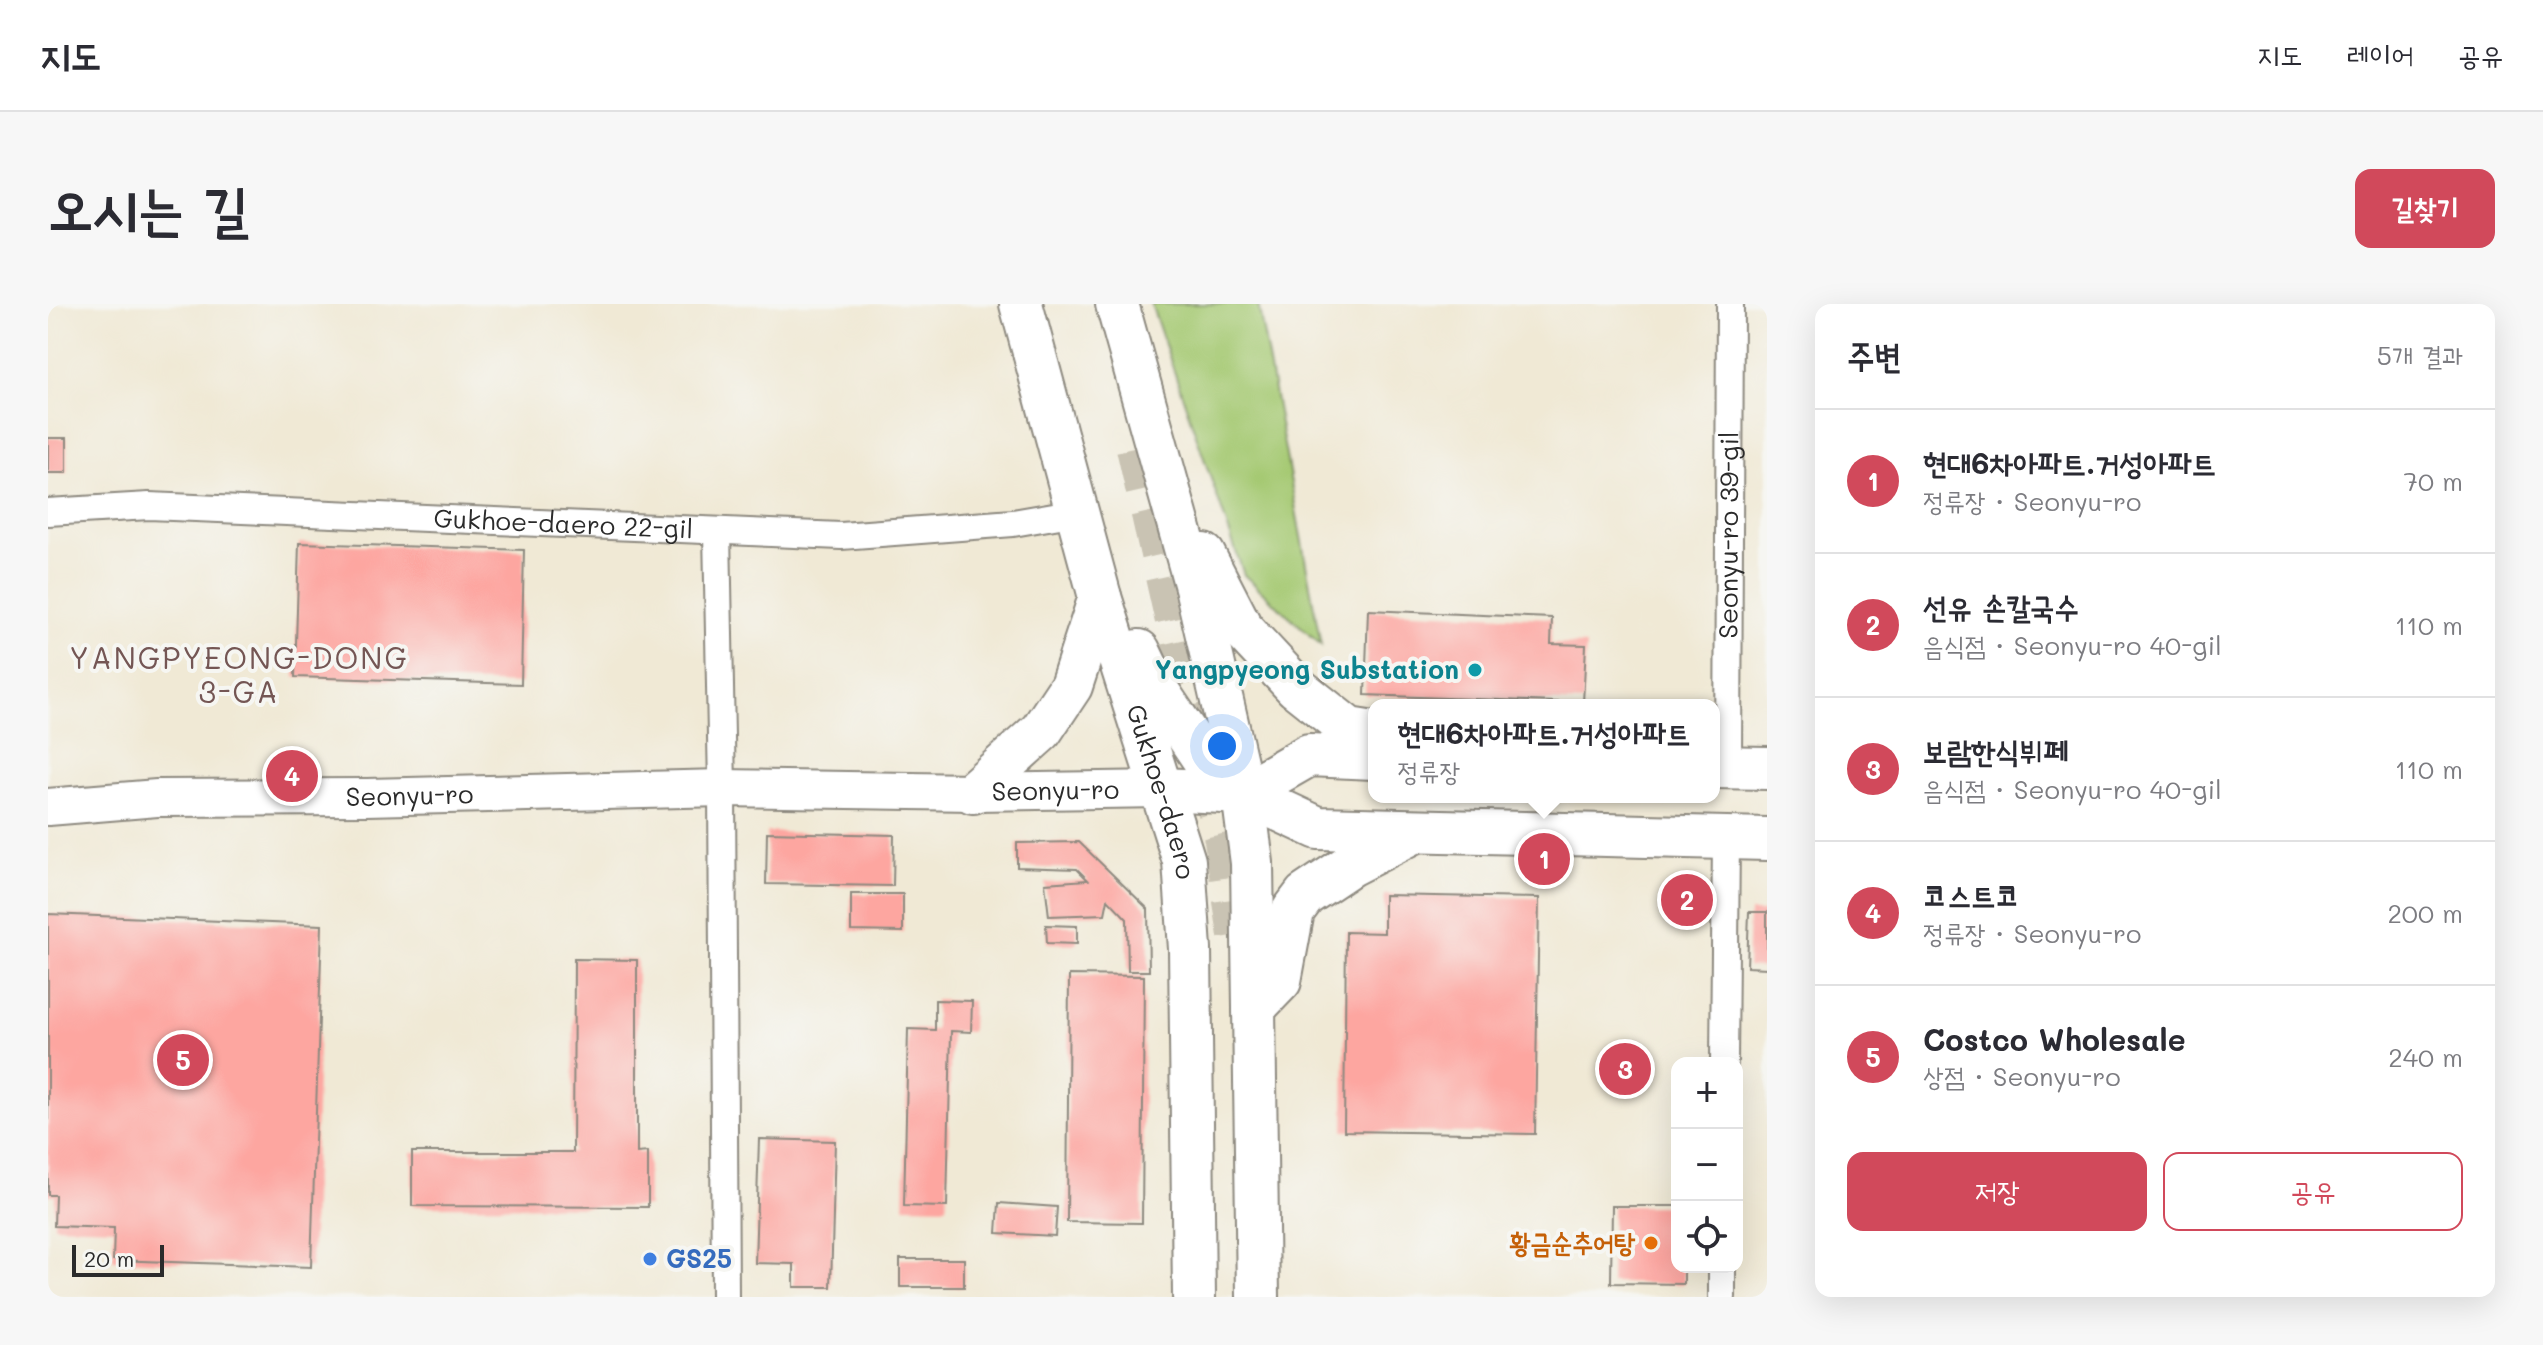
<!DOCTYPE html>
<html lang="ko">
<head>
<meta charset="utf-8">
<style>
  body { margin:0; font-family:Mali,"Poor Story",sans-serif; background:#f7f7f7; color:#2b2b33 }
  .controls { position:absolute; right:24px; bottom:24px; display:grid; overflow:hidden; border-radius:16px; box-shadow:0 8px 32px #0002 }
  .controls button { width:72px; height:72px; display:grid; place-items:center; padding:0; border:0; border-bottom:2px solid #e1e1e2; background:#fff; color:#2b2b33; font:40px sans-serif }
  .scale { position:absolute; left:24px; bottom:20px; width:92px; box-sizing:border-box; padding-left:8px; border:4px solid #2b2b2b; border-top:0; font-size:22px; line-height:28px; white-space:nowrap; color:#2b2b2b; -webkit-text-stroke:6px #f6f6f2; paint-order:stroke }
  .you { position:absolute; left:1174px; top:442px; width:28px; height:28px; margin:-20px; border:6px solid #fff; border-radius:50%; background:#1a73e8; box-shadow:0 0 0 12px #1a73e833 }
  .badge { display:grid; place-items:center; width:52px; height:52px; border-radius:50%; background:#d1495b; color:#fff; font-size:26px; font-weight:700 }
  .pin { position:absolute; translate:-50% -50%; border:4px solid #fff; box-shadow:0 2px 8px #0006 }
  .popup { position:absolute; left:1320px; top:395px; width:352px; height:104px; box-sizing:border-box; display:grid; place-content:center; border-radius:16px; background:#fff; filter:drop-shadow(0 2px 6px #0005); font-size:26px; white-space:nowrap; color:#7c7c81 }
  .popup b { font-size:30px; color:#2b2b33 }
  .popup::after { content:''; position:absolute; left:50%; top:100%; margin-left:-16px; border:16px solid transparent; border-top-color:#fff }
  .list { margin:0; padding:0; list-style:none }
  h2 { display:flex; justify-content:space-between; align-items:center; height:104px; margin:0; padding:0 32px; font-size:34px }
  h2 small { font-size:26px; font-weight:400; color:#7c7c81 }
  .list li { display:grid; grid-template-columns:52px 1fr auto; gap:24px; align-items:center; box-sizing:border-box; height:144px; padding:0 32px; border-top:2px solid #e1e1e2 }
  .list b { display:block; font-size:30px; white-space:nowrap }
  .list p { margin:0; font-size:26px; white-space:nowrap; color:#7c7c81 }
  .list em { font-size:26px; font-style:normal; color:#7c7c81 }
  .actions { display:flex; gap:16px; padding:24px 32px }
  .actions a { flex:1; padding:18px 0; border:2px solid #d1495b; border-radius:16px; text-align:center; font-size:28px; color:#d1495b }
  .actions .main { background:#d1495b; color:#fff }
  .icon { flex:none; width:44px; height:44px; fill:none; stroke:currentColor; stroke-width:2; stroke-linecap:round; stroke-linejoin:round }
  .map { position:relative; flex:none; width:1719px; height:993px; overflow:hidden; border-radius:16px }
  header { display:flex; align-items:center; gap:48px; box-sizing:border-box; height:112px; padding:0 40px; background:#fff; border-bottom:2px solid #e1e1e2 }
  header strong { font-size:38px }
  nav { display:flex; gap:44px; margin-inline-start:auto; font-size:28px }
  .intro { display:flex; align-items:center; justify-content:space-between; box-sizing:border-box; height:192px; padding:0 48px }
  h1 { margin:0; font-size:56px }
  .button { padding:20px 36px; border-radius:16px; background:#d1495b; color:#fff; font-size:28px; font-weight:700 }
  main { display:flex; gap:48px; padding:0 48px }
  aside { flex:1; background:#fff; border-radius:16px; box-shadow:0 8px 32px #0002 }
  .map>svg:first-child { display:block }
</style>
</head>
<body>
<header>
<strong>지도</strong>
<nav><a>지도</a><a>레이어</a><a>공유</a></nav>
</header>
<div class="intro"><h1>오시는 길</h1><a class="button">길찾기</a></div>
<main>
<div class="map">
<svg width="1719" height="993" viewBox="0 0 1719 993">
  <rect width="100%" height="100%" fill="#f6f6f2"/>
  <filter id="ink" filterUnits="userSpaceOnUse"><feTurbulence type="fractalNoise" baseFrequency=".0125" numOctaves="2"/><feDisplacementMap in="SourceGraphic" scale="16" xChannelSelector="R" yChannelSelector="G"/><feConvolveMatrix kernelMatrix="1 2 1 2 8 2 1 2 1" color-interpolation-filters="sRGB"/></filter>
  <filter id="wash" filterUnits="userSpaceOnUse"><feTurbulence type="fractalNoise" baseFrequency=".006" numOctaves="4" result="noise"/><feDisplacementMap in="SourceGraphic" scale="32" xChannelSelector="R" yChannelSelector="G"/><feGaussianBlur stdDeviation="1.8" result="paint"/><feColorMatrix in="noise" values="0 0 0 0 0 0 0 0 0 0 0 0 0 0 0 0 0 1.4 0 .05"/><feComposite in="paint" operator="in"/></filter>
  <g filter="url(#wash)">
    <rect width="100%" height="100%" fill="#f0e9d5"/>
    <path fill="#a5c972" stroke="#687a4e" stroke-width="2" d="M1103,0H1210L1273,341L1196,271Z"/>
    <g id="blocks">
      <g fill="#fda6a0">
        <rect x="0" y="134" width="19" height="35"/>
        <path d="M251,239L476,246L473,380L247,373Z"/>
        <path d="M1320,306L1504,314L1503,340L1538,341L1535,399L1317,391Z"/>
        <path d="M719,528L846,531L845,582L718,580Z"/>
        <path d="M1031,538L1100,605L1101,667H1080L1079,615L1060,595L1057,610L1001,612L997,579L1040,576L1029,565L969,563V539Z"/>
        <path d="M803,590H855V628L803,627Z"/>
        <path d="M1336,591L1491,594L1487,830L1296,827L1298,628L1336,629Z"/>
        <path d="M1701,608H1719V664L1699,663Z"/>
        <path d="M0,610L274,621L263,963L65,956L66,924L6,922L7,891H0Z"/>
        <path d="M998,621L1029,622V640L999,639Z"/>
        <path d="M526,655L589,656V849L600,848V903L364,902V848H525Z"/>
        <path d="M1021,671L1096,672L1094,919L1019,918Z"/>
        <path d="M887,696L924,697L923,728L903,727L899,903L856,902L860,725L887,726Z"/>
        <path d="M711,835L787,837L783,983H746V960L707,959Z"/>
        <path d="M951,899L1009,903L1007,932L949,929Z"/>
        <path d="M1564,902H1629V963H1636V980L1563,979Z"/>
        <rect x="852" y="955" width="64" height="28"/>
      </g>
    </g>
  </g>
  <g filter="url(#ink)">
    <use href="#blocks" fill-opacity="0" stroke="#8e8a80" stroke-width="2"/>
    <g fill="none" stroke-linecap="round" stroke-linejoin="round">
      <path stroke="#c9c3b3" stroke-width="44" stroke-dasharray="44 22" stroke-linecap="butt" d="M1090,143L1178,535L1192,631"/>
      <g stroke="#8e8a80" stroke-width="30">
        <g id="street">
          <path id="s1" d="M0,208L101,202L793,232L965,219L1029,208"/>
          <path d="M669,228L674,484L677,993"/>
          <path id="s2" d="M1680,463L1682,0"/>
          <path d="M1676,759L1678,534"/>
          <path d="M1674,993V963"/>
        </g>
      </g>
      <g stroke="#8e8a80" stroke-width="40">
        <g id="secondary">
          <path id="s3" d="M0,503L109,494L319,493L674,484L925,488L1114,485"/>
        </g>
      </g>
      <g stroke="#8e8a80" stroke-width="46">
        <g id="primary">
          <path id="s4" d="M973,0L1052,293L1136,557L1142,645L1146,993"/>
          <path d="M1069,0L1148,283L1195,489L1204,559L1210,993"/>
          <path d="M1156,251L1194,325L1248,383L1301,425L1326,429"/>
          <path d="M1091,347L1111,389L1156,456L1195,489"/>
          <path d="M1666,463L1719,464"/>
          <path d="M1114,485L1195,489L1270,524L1719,535"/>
          <path d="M925,488L993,427L1023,382L1052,293"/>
          <path d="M1195,489L1261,451L1326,454"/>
          <path d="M1206,704L1232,677L1245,607L1257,591L1302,561L1366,528"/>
        </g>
      </g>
      <use href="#street" stroke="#fff" stroke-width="26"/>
      <use href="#secondary" stroke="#fff" stroke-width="36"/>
      <use href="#primary" stroke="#fff" stroke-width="42"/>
    </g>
  </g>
  <circle fill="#0f9aa8" stroke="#f6f6f2" stroke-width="3" cx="1427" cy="366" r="8"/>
  <circle fill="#e8710a" stroke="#f6f6f2" stroke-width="3" cx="1603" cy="939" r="8"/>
  <circle fill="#3f7fe0" stroke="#f6f6f2" stroke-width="3" cx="602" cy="955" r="8"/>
  <g text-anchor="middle" stroke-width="8" stroke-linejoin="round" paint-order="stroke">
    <g font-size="26" fill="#2b2b2b" stroke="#f6f6f2">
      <text dy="9" stroke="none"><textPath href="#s1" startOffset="516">Gukhoe-daero 22-gil</textPath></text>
      <text dy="9" stroke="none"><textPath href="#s2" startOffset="232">Seonyu-ro 39-gil</textPath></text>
      <text dy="9" stroke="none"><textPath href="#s3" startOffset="1008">Seonyu-ro</textPath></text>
      <text dy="9" stroke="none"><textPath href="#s4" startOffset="508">Gukhoe-daero</textPath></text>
      <text dy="9" stroke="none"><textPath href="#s3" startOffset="362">Seonyu-ro</textPath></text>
    </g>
    <g font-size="26" font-weight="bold" fill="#0d838f" stroke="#f6f6f2" text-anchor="end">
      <text x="1411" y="375">Yangpyeong Substation</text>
    </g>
    <g font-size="26" font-weight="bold" fill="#c56008" stroke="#f6f6f2" text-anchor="end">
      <text x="1587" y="948">황금순추어탕</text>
    </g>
    <g font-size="26" font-weight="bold" fill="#366cbe" stroke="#f6f6f2" text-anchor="start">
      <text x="618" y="964">GS25</text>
    </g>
    <g font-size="30" letter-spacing="2" fill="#745654" stroke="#f6f6f2">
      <text x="191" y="365">YANGPYEONG-DONG<tspan x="191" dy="34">3-GA</tspan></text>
    </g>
  </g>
</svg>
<div class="controls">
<button>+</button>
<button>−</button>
<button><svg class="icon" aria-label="locate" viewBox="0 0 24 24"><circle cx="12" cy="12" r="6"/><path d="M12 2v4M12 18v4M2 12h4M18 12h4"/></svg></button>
</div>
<div class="scale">20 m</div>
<div class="you"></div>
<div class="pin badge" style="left:1496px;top:555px">1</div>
<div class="popup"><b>현대6차아파트.거성아파트</b>정류장</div>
<div class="pin badge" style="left:1639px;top:596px">2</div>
<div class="pin badge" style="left:1577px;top:765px">3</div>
<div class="pin badge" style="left:244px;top:472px">4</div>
<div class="pin badge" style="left:135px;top:756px">5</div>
</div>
<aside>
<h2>주변<small>5개 결과</small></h2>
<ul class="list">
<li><span class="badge">1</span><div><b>현대6차아파트.거성아파트</b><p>정류장 · Seonyu-ro</p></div><em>70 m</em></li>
<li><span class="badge">2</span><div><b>선유 손칼국수</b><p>음식점 · Seonyu-ro 40-gil</p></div><em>110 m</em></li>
<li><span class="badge">3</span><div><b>보람한식뷔페</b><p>음식점 · Seonyu-ro 40-gil</p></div><em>110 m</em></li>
<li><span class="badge">4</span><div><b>코스트코</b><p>정류장 · Seonyu-ro</p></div><em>200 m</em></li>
<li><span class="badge">5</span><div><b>Costco Wholesale</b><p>상점 · Seonyu-ro</p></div><em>240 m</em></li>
</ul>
<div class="actions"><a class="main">저장</a><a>공유</a></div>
</aside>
</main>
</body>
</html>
